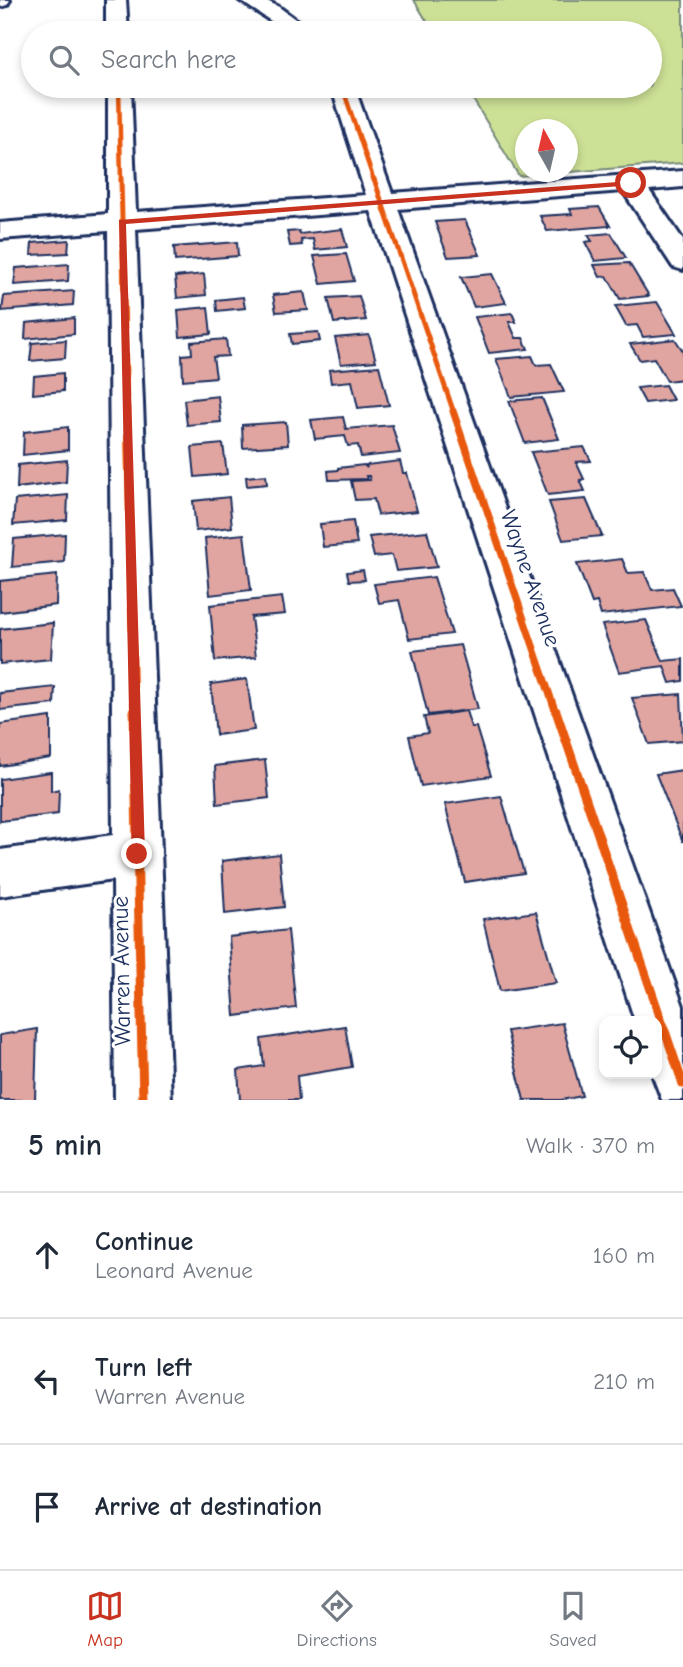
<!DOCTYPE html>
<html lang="en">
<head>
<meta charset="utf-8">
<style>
  body { margin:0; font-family:"Comic Neue",sans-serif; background:#f6f6f7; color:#1f2937 }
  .controls { position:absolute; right:21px; bottom:21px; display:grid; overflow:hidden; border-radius:14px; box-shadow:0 4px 10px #0003 }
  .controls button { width:63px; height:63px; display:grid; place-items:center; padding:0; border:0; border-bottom:2px solid #e0e1e3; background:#fff; color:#1f2937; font:35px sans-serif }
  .compass { position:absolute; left:515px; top:119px; width:63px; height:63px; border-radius:50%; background:#fff; box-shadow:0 4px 10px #0003; rotate:352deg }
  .stop { position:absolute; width:21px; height:21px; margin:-16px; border:5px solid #c8321e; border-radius:50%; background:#fff }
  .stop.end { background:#c8321e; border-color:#fff; box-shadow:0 2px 7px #0008 }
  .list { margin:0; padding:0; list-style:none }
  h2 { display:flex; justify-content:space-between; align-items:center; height:91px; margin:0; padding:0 28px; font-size:30px }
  h2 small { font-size:23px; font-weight:400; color:#747a83 }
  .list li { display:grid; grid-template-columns:46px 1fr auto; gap:21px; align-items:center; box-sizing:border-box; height:126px; padding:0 28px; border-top:2px solid #e0e1e3 }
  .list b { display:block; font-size:26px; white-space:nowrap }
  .list p { margin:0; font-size:23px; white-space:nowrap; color:#747a83 }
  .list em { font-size:23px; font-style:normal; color:#747a83 }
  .icon { flex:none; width:38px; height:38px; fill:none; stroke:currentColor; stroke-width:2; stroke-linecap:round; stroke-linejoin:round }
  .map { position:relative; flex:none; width:683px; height:1100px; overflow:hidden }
  .search { position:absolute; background:#fff; box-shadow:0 4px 10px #0003; left:21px; right:21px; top:21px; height:77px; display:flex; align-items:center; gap:18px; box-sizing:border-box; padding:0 24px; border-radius:38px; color:#747a83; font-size:26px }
  .sheet { height:469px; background:#fff }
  nav { display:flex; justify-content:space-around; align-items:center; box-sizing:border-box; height:98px; border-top:2px solid #e0e1e3; background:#fff; font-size:19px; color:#747a83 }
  nav a { display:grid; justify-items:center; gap:4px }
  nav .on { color:#c8321e }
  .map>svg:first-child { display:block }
</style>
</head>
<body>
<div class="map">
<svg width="683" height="1100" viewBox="0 0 683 1100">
  <rect width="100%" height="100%" fill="#fff"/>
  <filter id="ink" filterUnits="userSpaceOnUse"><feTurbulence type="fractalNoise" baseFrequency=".0143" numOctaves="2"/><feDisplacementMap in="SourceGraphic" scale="14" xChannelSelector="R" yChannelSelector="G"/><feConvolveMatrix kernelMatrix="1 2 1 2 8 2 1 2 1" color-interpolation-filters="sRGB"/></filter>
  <g filter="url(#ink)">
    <path fill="#cde196" stroke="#74887a" stroke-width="2" fill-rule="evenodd" d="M414,0H683V163L519,176L465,86H650V33H434ZM526,130H568V172H526Z"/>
    <g fill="#e0a5a0" stroke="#1b2f5e" stroke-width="2">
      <path d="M599,207L610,226L547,231L540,216L572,214L570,209Z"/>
      <path d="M465,220L480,255L448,257L435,222Z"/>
      <path d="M342,229L347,247L315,250L313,239L301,240L302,245L290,246L287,232L299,231L300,234Z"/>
      <path d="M611,233L626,258L595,261L585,242L592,241L588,235Z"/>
      <path d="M69,240L68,253L31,255L32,243Z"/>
      <path d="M237,242L238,256L175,261L174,247Z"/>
      <path d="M346,254L354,281L321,284L314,256Z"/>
      <path d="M629,263L649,296L620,299L607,276L600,277L594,265Z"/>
      <path d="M69,264L68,281L14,285L16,268Z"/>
      <path d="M204,274L206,295L177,298L175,277Z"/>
      <path d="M492,274L506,303L474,307L461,277Z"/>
      <path d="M74,291L73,305L2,311L4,296Z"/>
      <path d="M304,292L308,310L276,312L273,295Z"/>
      <path d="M359,296L366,320L334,323L328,298Z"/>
      <path d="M243,297L245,308L217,311L216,300Z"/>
      <path d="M657,302L676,334L643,337L637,325L626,326L615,306Z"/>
      <path d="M208,307L211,334L180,337L178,310Z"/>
      <path d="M512,313L516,322H509L516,338H523L528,349L489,353L475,317Z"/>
      <path d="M74,318V334L25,339L26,323Z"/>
      <path d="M318,332L320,341L292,344L290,334Z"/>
      <path d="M369,335L376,361L341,364L335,338Z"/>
      <path d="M226,339L228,356L213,357L216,377L183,380L182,355L192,354L191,342Z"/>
      <path d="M675,339L683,351V379L667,381L654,358L640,360L630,344Z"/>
      <path d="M66,340L65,358L30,361L32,343Z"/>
      <path d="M532,356L536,365L551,364L564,392L511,397L496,359Z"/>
      <path d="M379,366L389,405L358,408L352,381L331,383L329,370Z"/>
      <path d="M63,373V391L33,394L34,376Z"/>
      <path d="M665,385L673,400L645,403L637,388Z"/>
      <path d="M218,396L221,422L187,425L184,400Z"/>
      <path d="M542,398L559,439L525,443L509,401Z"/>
      <path d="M343,417L346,429L392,425L400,453L361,457L358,445L348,446L345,436L315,439L311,420Z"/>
      <path d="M286,422L288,445L243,448L242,425Z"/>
      <path d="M68,427V450L23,455L24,432Z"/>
      <path d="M223,444L227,474L195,477L192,447Z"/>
      <path d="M584,447L591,461L576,462L584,479L580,480L585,491L548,495L531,452Z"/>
      <path d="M67,460L66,482L17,488L18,465Z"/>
      <path d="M400,461L403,473H407L417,511L378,515L374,499L355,500L351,481L370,480L369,476H366L367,479L329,480L328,471L338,470V468L364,465L367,468L366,465Z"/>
      <path d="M266,475L267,484L247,486L246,477Z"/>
      <path d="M68,495L67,520L13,525L15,500Z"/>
      <path d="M229,497L232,527L196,531L193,501Z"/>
      <path d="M586,499L602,536L563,540L549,502Z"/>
      <path d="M353,521L357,544L323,547L320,524Z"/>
      <path d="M427,531L437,567L396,571L392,555L374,557L369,537Z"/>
      <path d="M65,534L64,562L12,567L14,539Z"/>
      <path d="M244,534L251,590L210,595L205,538Z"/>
      <path d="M622,559L628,573L644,572L652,590L673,588L681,606L601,615L597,602L592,603L577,564Z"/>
      <path d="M363,570L365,580L349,581L347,572Z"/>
      <path d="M57,575L56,605L0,612V581Z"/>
      <path d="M434,577L452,634L409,639L399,600L379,603L374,584Z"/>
      <path d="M282,597L285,614L251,617L256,657L215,661L210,605Z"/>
      <path d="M646,620L663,661L683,659V681L670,683L664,666L619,672L602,625Z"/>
      <path d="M53,623L51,659L0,664V629Z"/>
      <path d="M460,645L478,709L428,715L412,651Z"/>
      <path d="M247,679L254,730L216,735L211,684Z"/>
      <path d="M55,687L54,704L0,710V693Z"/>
      <path d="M681,694L683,741L649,744L632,698Z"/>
      <path d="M466,711L471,727H476L491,776L421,786L409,736L428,733L424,717Z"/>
      <path d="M51,717V758L0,766V724Z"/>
      <path d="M265,760L269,798L217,804L215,766Z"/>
      <path d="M683,770V842L656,774Z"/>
      <path d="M51,772V791L59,789L58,814L0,821V779Z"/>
      <path d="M501,796L524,873L465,882L445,804Z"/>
      <path d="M279,854L284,907L225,914L222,861Z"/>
      <path d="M536,912L556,983L500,991L483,919Z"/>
      <path d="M288,930L296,1008L235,1016L229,937Z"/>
      <path d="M562,1023L582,1096L561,1100H524L507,1031Z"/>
      <path d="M345,1026L352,1067L297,1076L299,1100H240L238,1070L264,1066L261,1039Z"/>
      <path d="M37,1029L35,1100H0V1035Z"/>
    </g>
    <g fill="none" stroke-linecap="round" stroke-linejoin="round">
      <g stroke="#1b2f5e" stroke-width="6">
        <g id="minor">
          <path d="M0,0H10L7,5L0,7Z"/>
          <path d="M106,0H126L128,33H106Z"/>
          <path d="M239,0H265L279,7L314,33H289Z"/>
          <path d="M108,86H131L136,212L366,195L331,86H354L392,193L683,171V187L649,190L683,240V270L673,267L623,191L398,209L683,1006V1100H662L652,1074H657V1021H635L371,211L136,229L171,1100H115L113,880L0,896V850L113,835L108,231L0,239V223L108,214Z"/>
        </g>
      </g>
      <use href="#minor" fill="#fff" fill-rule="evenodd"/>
      <g stroke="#fff" stroke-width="7">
        <g id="cycleway-far3">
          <path d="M119,86L121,181"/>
          <path d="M342,86L374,181"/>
        </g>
      </g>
      <g stroke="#fff" stroke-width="9">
        <g id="cycleway-far2">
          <path d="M121,179L127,413"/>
          <path d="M374,179L454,413"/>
        </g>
      </g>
      <g stroke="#fff" stroke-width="11">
        <g id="cycleway-far1">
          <path d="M127,411L134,713"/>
          <path d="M453,411L556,713"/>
        </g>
      </g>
      <g stroke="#fff" stroke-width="13">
        <g id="cycleway">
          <path d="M134,711L143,1100"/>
          <path d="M556,711L683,1084"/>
        </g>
      </g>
      <use href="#cycleway-far3" stroke="#e8590c" stroke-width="4.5"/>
      <use href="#cycleway-far2" stroke="#e8590c" stroke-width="5"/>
      <use href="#cycleway-far1" stroke="#e8590c" stroke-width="7"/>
      <use href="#cycleway" stroke="#e8590c" stroke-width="9"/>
    </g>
  </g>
  <path fill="#c8321e" d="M631,181L634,185L126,224L145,854L137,861L132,859L119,220Z"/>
  <g text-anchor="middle" stroke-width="6" stroke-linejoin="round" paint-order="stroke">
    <g font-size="23" fill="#1b2f5e" stroke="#fff">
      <text transform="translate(531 578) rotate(71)" y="8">Wayne Avenue</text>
      <text transform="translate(121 971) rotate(-91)" y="8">Warren Avenue</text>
    </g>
  </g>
</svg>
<div class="controls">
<button><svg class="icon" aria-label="locate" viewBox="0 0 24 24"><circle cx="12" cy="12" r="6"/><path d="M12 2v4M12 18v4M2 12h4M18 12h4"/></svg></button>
</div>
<svg class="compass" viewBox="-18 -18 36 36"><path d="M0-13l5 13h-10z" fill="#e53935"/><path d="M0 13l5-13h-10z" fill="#747a83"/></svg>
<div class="stop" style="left:631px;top:183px"></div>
<div class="stop end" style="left:137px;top:854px"></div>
<div class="search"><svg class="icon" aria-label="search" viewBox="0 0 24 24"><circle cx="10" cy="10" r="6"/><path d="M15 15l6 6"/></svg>Search here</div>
</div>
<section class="sheet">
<h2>5 min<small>Walk · 370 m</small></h2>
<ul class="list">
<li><svg class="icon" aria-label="ahead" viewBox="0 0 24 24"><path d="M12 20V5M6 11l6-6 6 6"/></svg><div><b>Continue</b><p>Leonard Avenue</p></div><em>160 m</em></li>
<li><svg class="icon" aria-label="left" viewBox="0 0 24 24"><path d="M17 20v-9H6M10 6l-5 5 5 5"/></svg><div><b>Turn left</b><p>Warren Avenue</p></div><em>210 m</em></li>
<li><svg class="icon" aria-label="arrive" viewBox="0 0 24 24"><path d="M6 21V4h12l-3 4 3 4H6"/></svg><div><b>Arrive at destination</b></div></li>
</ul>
</section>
<nav>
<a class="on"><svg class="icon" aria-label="map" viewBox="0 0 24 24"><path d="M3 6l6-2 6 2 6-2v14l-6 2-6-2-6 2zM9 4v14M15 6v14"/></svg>Map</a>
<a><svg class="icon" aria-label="directions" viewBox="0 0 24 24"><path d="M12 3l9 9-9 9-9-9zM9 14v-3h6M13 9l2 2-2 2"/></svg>Directions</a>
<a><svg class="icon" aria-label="saved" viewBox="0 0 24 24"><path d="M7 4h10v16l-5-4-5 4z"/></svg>Saved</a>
</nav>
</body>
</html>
